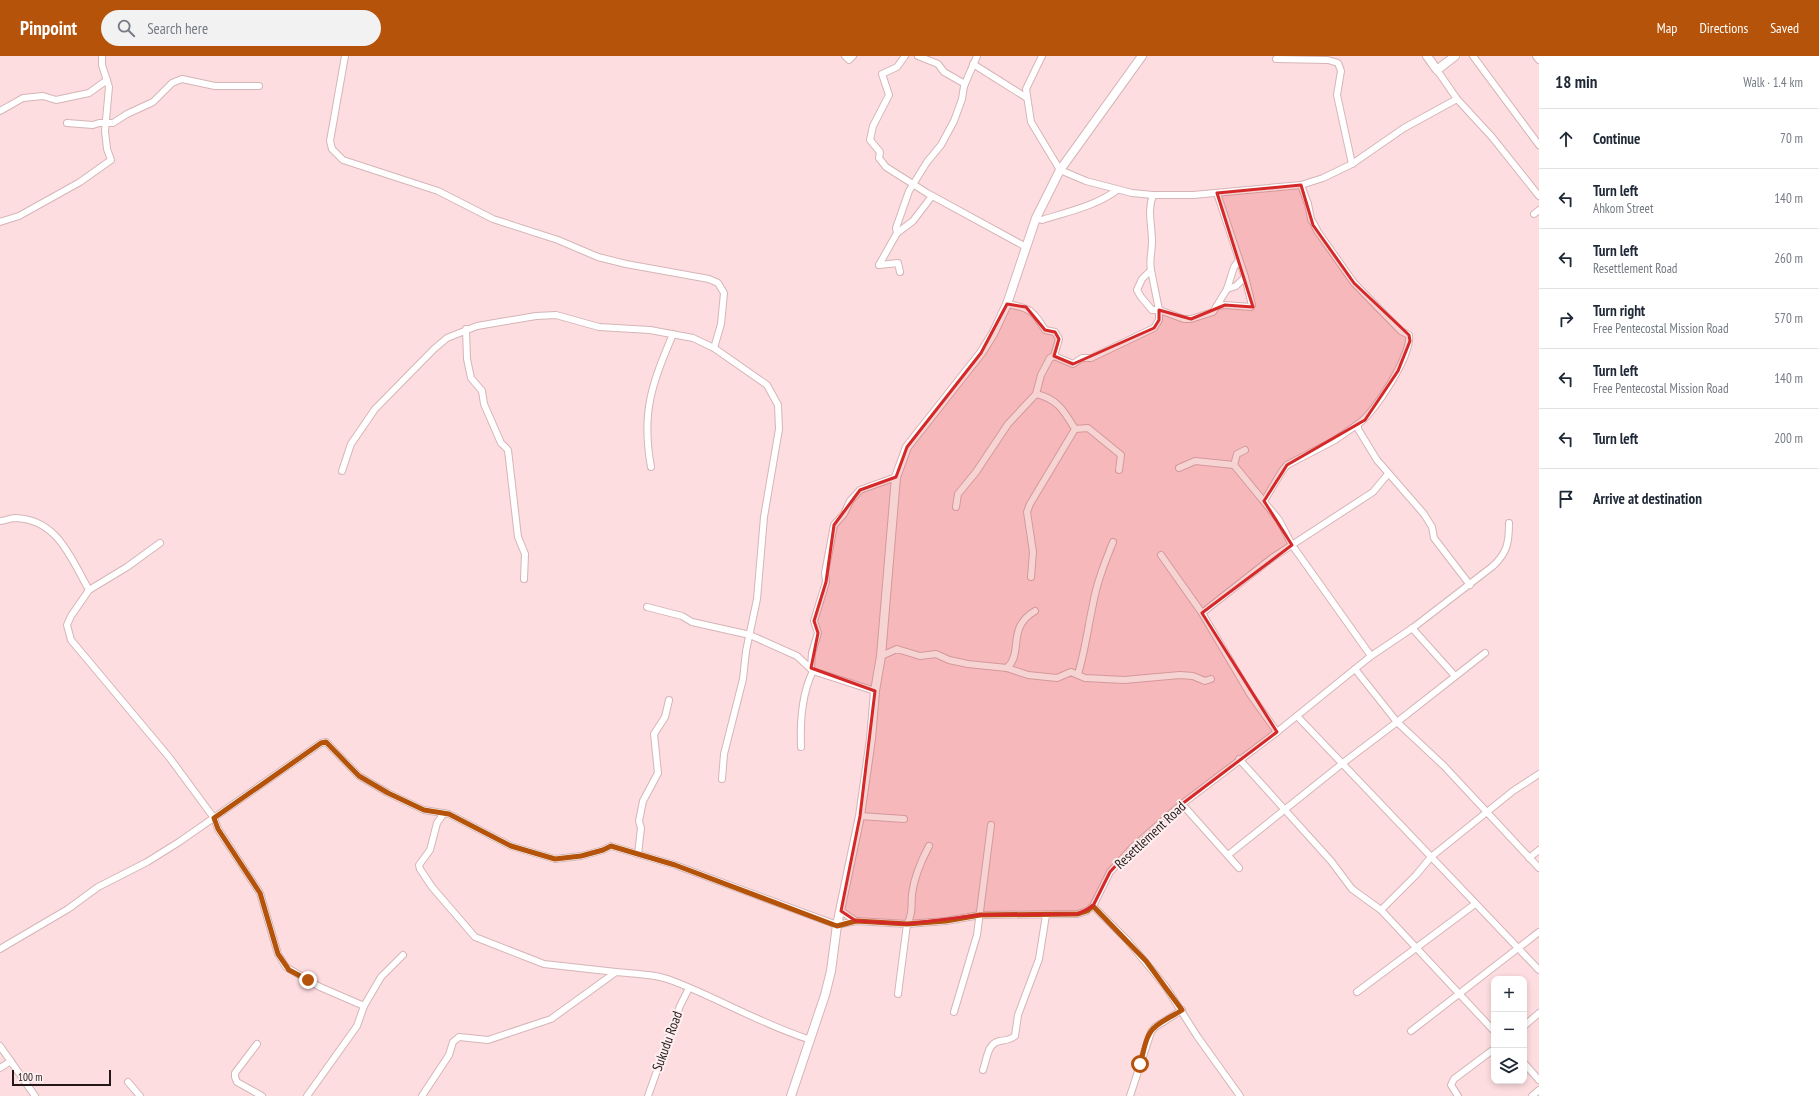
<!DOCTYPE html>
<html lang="en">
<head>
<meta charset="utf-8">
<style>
  body { margin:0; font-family:"PT Sans Narrow",sans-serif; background:#f2f2f3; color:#1f2937 }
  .controls { position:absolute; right:12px; bottom:12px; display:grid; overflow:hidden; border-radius:8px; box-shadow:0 2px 6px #0003 }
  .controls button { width:36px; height:36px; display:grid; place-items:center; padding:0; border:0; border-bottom:1px solid #e0e1e3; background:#fff; color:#1f2937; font:20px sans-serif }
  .scale { position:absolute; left:12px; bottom:10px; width:99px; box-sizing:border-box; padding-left:4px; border:2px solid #241819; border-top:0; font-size:11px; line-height:14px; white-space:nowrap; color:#241819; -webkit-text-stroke:3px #fef0f1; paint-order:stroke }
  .stop { position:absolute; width:12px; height:12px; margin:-9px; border:3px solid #b45309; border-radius:50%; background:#fff }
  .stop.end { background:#b45309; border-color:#fff; box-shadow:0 1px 4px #0008 }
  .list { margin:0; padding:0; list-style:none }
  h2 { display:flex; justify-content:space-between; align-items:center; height:52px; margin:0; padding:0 16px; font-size:17px }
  h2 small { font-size:13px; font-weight:400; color:#747a83 }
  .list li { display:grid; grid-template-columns:26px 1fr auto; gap:12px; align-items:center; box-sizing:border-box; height:60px; padding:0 16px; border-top:1px solid #e0e1e3 }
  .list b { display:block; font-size:15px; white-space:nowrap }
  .list p { margin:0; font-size:13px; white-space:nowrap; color:#747a83 }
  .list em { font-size:13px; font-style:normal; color:#747a83 }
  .icon { flex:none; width:22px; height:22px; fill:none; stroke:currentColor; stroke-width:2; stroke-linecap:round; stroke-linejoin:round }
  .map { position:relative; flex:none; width:1539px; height:1040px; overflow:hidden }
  header { display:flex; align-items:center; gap:24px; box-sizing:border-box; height:56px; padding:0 20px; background:#b45309; color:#fff }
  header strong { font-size:19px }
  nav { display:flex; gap:22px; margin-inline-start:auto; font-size:14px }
  .search { width:280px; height:36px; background:#f2f2f3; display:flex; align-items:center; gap:10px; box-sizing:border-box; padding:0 14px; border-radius:22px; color:#747a83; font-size:15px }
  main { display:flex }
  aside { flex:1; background:#fff }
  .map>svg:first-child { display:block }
</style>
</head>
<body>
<header>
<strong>Pinpoint</strong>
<div class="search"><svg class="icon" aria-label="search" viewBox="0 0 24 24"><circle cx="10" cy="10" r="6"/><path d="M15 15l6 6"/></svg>Search here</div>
<nav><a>Map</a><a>Directions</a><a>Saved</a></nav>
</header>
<main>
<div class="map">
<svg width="1539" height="1040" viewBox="0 0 1539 1040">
  <rect width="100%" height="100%" fill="#fedde0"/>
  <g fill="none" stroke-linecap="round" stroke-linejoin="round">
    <g stroke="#d5b5b7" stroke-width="8">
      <g id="minor">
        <path d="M345,0L330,85L332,93L343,104L438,135L493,163L558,184L598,201L626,208L709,223L718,227L724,237L721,268L714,292"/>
        <path d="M845,0L849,4L853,0"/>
        <path d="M905,0L897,11L882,18L889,39L873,70L870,84L880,96L879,102L886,111L927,137L1026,191"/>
        <path d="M918,0L938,8L944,16L965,28"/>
        <path d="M1042,0L1026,33L1031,66L1060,114L1086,125L1132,137L1153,139H1193L1301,129L1323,122L1352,108L1404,72L1457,43"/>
        <path d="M1473,0L1539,89"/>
        <path d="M1536,0L1539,4"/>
        <path d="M1276,3L1328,4L1338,7L1341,15L1337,39L1352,108"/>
        <path d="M973,8L1027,42"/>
        <path d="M1437,14L1457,43L1492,81L1539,140"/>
        <path d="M0,55L23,42L43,40L56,44L89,37L107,24"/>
        <path d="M67,67L93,69L99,67H113L127,58L153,46L172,27L182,23L215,30H259"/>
        <path d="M1301,129L1308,148L1311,163L1318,176L1354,227L1401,275L1409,279C1412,298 1375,357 1358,368V373L1377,404L1424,458L1432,471L1434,482L1470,529"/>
        <path d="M1534,158L1539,154"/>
        <path d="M1036,162L1042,164C1067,156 1096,150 1117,134"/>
        <path d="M0,166L19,160L80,126L111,104L107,93L105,75L109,31L102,9V0"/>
        <path d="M897,177L896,172L909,135L927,106L941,89L954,65L962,43L964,30L977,0"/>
        <path d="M879,209L897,177L913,165L932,140"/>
        <path d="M879,209L898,207L900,216"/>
        <path d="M1151,214L1159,254L1184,263H1191L1213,256L1227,233L1236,230L1245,221L1217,137"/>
        <path d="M1227,233L1234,211L1239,204"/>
        <path d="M1007,248C1030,252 1033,254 1045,274L1055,276L1059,283L1054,300"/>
        <path d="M1217,250L1225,249L1251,251L1252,249L1245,221"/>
        <path d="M466,273L467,303L471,322L482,335L484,348L501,387L508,394L518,481L525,498L524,523"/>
        <path d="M1075,373L1088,372L1121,399L1119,414"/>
        <path d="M1234,409L1237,398L1245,394"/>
        <path d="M651,411C641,356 652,328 673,278"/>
        <path d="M1179,412L1195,405L1234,409L1279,464L1292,489L1371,600"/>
        <path d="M342,415L351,388L375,353L434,293L447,282L477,270L536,260L556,259L599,271L650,274L693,282L714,292L767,329L778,349L779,373L764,461L757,543L746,595L743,623L724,698L722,723"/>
        <path d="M1264,445L1282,415L1287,409L1335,384L1358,368"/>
        <path d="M956,451L958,438L976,416L1008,368L1036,338L1041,319L1050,302L1054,300L1073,308L1082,302H1091L1154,272L1159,264V254H1152L1141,241L1137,234L1142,223L1151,214C1149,204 1152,196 1152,186C1152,169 1147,155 1153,139"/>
        <path d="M0,465C5,465 10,462 15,462C58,463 71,503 89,534"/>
        <path d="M160,487L127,511L89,534L71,560L67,569L71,584L169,701L214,762L218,773L260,837L278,898L286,911L320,931L364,950"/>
        <path d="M1161,499L1202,557L1250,638L1277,676"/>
        <path d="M1031,521L1033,496L1027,456L1030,448L1075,373C1064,355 1058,343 1036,338"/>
        <path d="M647,551L682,560L692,566L750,579L797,600L813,615L875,635"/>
        <path d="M1202,557L1272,502L1373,436L1388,418"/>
        <path d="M1412,572L1455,620"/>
        <path d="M881,600L897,593L920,600L936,598L949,604L968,608L1007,612L1028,619L1057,622L1071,616L1085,622L1124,624L1180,619L1193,620L1205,625L1211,623"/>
        <path d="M811,612L812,597L818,577L814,565L826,526L825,517L834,469L844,458L850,445L860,434L896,421"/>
        <path d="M1007,612C1024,596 1006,572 1035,555"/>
        <path d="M1355,613L1397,666L1444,710L1539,812"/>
        <path d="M1078,618C1085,595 1088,571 1093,548C1097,526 1105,506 1113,486"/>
        <path d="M1297,660L1539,914"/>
        <path d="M801,691C800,667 802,637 813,615"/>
        <path d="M1239,703L1331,805L1352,833L1381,854L1494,975"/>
        <path d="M1182,748L1239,812"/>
        <path d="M444,757L437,767L430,794L419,809L420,813L432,831L475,881L544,908L616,916"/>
        <path d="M860,760L904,763"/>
        <path d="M638,798L641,772L639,765L643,745L658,717L654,678L665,661L669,644"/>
        <path d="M1228,799L1343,707L1397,666L1485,597"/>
        <path d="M1529,802L1539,794"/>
        <path d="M1093,850L1127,884L1166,931L1197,980L1240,1040"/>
        <path d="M1381,854L1416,819L1431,801L1513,735L1539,718"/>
        <path d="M841,855L856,865"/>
        <path d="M0,893L68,853L98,831L147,806L179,786L321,687L326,686L359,720L388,737L424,754L449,758L511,790L555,803L581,800L603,794L611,790L675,809L837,869L856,865L907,868L946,865L980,859L1078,858L1087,855L1093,850L1110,816L1133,791L1182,748L1277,676L1371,600L1414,571L1493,510C1507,497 1509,487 1509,467"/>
        <path d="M1357,936L1475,848"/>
        <path d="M898,938L907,868C913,858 911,849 912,838C914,822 921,805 929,790"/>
        <path d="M954,956L977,879L991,769"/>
        <path d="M1524,970L1539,957"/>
        <path d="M1411,975L1539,876"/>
        <path d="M257,988L235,1017V1021L237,1026L262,1040"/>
        <path d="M0,990L35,1040"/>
        <path d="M1524,1007L1539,1024"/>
        <path d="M0,1012L11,1005"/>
        <path d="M983,1014C987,1004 987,987 1000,985C1006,984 1010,984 1015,980L1018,959L1039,903L1046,859"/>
        <path d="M128,1026L140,1040"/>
        <path d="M307,1040L357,970L364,950L381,921L403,899"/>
        <path d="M422,1040L449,999L453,986L459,981L488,984L551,963L616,916C635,918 656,918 673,925C720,943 763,969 811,984"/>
        <path d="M648,1040L680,950L689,932"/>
        <path d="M1130,1040L1151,976L1155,971L1182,954"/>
        <path d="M1458,1040L1451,1029L1454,1023L1494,993"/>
        <path d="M1532,1040L1539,1034"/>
      </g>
    </g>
    <g stroke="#d5b5b7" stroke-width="10">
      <g id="major">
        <path d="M1427,0L1437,14L1455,0"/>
        <path d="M791,1040L825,939L831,915L837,869L860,760L871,683L875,635L881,600L896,421L907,391L981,297L993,278L1007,248L1036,162L1060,114L1142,0"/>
      </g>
    </g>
    <use href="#minor" stroke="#fff" stroke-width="6"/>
    <use href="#major" stroke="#fff" stroke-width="8"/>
  </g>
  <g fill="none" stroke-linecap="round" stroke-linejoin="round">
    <path stroke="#b45309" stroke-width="5" d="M308,924L289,914L278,898L260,837L218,773L214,762L321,687L326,686L359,720L388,737L424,754L449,758L511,790L555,803L581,800L603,794L611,790L675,809L837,870L856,865L907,868L946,865L980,859L1078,858L1087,855L1093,850L1146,905L1182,954C1173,960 1163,964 1155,971C1145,979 1144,996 1140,1008"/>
  </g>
  <path fill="#d62828" fill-opacity="0.2" stroke="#d62828" stroke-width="3" stroke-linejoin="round" d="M1301,129L1313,169L1354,227L1409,279L1410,285L1398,315L1365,364L1287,409L1264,445L1292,489L1202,557L1277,676L1182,748L1133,791L1110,816L1093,850L1078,858L980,859L907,868L856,865L841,855L860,760L875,635L811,612L818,577L814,565L826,526L834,469L860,434L896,421L907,391L981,297L1007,248L1026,251L1045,274L1055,276L1059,283L1054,300L1073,308L1154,272L1159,264V254L1191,263L1225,249L1253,251L1217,137Z"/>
  <g text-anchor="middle" stroke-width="4" stroke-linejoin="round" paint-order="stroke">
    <g font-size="14" fill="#241819" stroke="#fef0f1">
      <text transform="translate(1150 779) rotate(-43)" y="5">Resettlement Road</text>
      <text transform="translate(667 985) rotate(-70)" y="5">Sukudu Road</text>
    </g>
  </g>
</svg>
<div class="controls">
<button>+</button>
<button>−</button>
<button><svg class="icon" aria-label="layers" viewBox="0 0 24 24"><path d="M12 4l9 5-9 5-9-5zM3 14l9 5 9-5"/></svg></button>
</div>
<div class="scale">100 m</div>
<div class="stop" style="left:1140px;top:1008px"></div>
<div class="stop end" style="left:308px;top:924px"></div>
</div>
<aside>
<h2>18 min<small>Walk · 1.4 km</small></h2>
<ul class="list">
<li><svg class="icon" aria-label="ahead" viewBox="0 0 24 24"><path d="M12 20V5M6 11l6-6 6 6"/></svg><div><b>Continue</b></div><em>70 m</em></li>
<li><svg class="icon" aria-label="left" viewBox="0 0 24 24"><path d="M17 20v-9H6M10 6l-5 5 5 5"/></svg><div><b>Turn left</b><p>Ahkom Street</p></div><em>140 m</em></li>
<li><svg class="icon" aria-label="left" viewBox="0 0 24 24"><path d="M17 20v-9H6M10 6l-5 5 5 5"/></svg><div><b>Turn left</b><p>Resettlement Road</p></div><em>260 m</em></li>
<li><svg class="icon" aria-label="right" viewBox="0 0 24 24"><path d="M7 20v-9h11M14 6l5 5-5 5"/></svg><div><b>Turn right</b><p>Free Pentecostal Mission Road</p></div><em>570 m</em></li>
<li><svg class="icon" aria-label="left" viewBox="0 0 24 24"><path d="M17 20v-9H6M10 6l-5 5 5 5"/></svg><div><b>Turn left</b><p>Free Pentecostal Mission Road</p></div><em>140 m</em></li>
<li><svg class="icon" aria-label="left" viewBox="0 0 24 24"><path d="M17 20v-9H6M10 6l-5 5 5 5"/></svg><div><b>Turn left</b></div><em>200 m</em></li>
<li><svg class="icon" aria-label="arrive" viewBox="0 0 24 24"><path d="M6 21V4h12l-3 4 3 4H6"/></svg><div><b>Arrive at destination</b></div></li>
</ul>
</aside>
</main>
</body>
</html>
